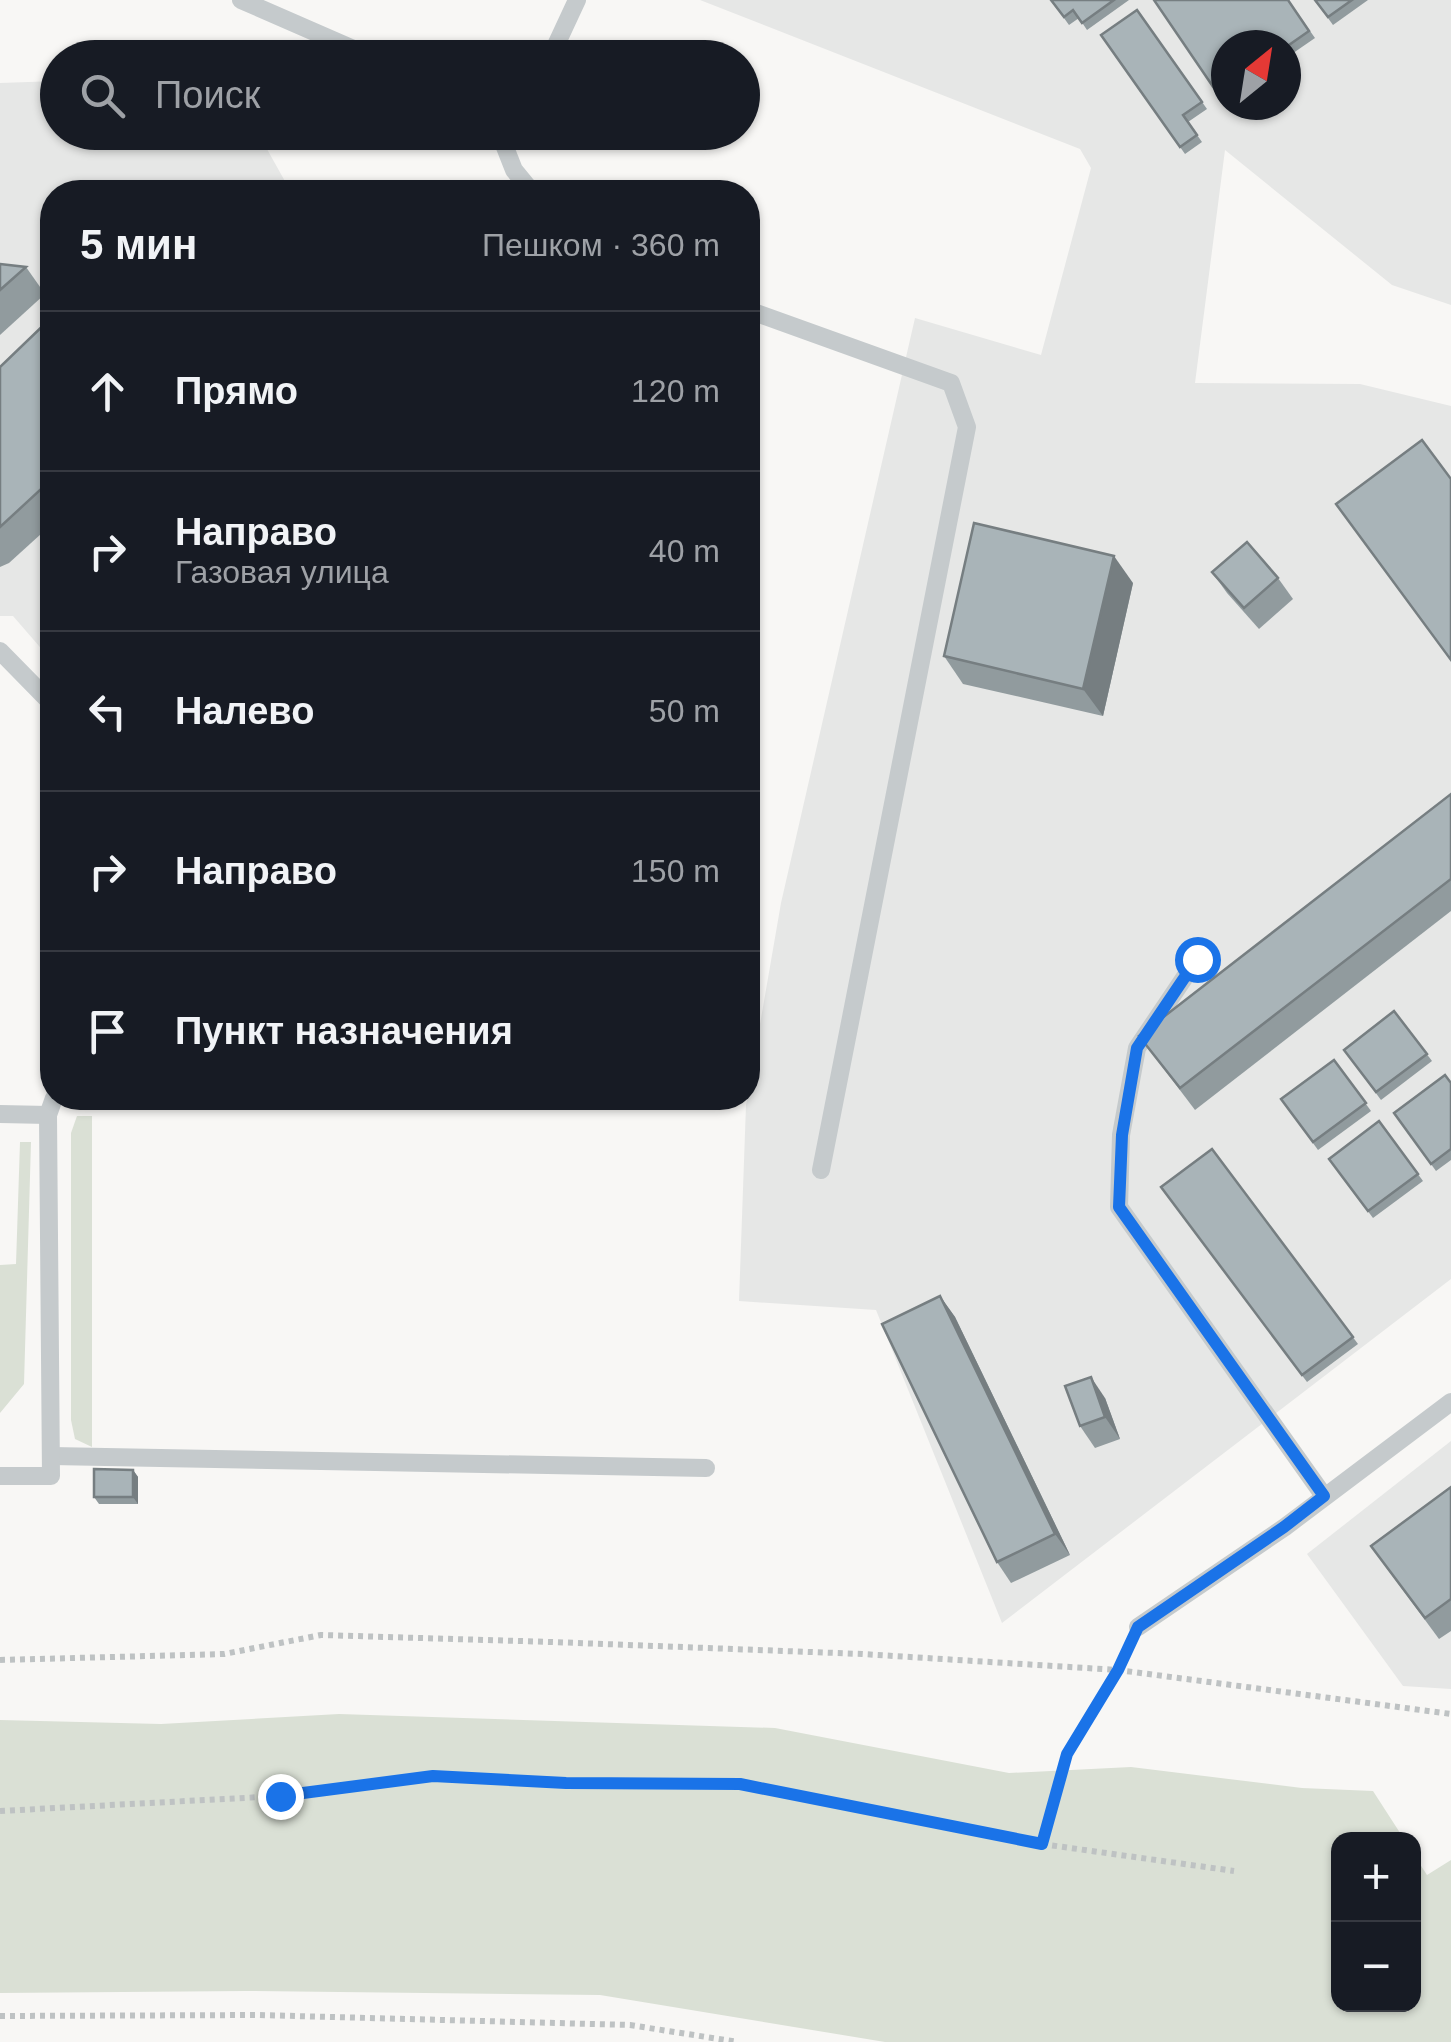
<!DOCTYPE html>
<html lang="ru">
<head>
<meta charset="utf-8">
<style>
  body { margin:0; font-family:Arial,sans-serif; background:#20242c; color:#f1f3f6 }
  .controls { position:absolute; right:30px; bottom:30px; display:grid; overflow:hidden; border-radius:20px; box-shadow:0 2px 8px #0004 }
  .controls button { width:90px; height:90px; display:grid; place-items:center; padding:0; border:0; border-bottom:2px solid #363941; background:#171b24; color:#f1f3f6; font:50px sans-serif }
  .compass { position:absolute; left:1211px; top:30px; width:90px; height:90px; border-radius:50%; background:#171b24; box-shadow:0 2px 8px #0004; rotate:30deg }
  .stop { position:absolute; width:30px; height:30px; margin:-22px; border:8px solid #1a73e8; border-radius:50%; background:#fff }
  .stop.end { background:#1a73e8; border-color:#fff; box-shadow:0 2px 10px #0008 }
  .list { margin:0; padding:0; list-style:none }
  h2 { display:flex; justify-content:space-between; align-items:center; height:130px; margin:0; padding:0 40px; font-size:42px }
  h2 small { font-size:32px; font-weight:400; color:#9ea1a6 }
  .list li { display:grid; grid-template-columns:65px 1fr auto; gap:30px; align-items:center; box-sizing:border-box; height:160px; padding:0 40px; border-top:2px solid #363941 }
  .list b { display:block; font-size:38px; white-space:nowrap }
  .list p { margin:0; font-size:32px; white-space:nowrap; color:#9ea1a6 }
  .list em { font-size:32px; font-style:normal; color:#9ea1a6 }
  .icon { flex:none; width:55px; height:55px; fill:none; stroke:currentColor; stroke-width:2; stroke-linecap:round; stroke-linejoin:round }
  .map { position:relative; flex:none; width:1451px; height:2042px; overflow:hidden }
  .search { position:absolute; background:#171b24; box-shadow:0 2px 8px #0004; left:40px; top:40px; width:720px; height:110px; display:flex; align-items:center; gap:25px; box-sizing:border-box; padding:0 35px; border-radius:55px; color:#9ea1a6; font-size:38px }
  .panel { position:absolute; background:#171b24; box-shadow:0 2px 8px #0004; left:40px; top:180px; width:720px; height:930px; border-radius:40px }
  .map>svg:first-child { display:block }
</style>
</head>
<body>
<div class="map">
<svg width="1451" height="2042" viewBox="0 0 1451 2042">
  <rect width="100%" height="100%" fill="#f8f7f5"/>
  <g fill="#e6e7e6" fill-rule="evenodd">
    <path d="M700,0H1451V305L1392,285L1225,150L1195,383L1360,384L1451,406V1279L1002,1623L876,1310L739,1301L746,1105L781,903L915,318L1041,355L1091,168L1080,149ZM1226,45H1286V105H1226Z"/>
    <path d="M57,81L58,132L258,133L291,192H52V661L13,616H0V83Z"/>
    <path d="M1451,1441V1689L1403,1686L1307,1554Z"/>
  </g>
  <g fill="#dae0d5">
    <path d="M77,1116H92V1447L75,1439L71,1420V1133Z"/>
    <path d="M20,1142H31L24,1384L0,1413V1265L16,1264Z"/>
    <path d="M339,1714L775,1728L1009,1773L1131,1767L1302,1788L1373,1791L1404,1839L1338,1840V2004H1414V1855L1427,1875L1451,1860V2042H885L600,1995L246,1991L0,1993V1720L161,1724Z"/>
  </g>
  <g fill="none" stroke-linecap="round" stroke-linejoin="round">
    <g stroke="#bec2c3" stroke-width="6" stroke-dasharray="5 5" stroke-linecap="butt">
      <path d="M0,1660L224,1654L321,1635L552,1642L862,1654L1118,1670L1451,1714"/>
      <path d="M0,1811L280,1796L433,1776L566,1783L740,1784L1042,1844L1234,1871"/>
      <path d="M1042,1844L1067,1754L1118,1670L1129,1645"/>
      <path d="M0,2016L258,2015L630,2025L738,2042"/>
    </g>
    <g stroke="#c5cacc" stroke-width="18">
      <path d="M241,0L374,58"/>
      <path d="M550,58L577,0"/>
      <path d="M499,132L514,170L532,192"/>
      <path d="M748,310L951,383L967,427L821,1170"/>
      <path d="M0,651L52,704"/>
      <path d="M1197,959L1137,1048L1121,1135L1119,1207L1324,1496"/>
      <path d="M0,1114L48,1115"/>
      <path d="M51,1456L706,1468"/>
      <path d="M0,1476H51L48,1115L54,1098"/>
      <path d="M1138,1627L1285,1527L1451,1402"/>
    </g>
  </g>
  <g fill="#919b9e">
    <path d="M1051,0H1129L1087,30L1079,18L1069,25Z"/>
    <path d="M1154,0H1288L1315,38L1286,58V45H1226V100L1223,101Z"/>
    <path d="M1315,0H1368L1333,25Z"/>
    <path d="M1137,10L1207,109L1188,122L1202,142L1185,154L1101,35Z"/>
    <path d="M0,264L26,267L45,294L0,335Z"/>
    <path d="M52,317V524L9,563L0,567V367Z"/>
    <path d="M1212,572L1278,578L1293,599L1259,629L1227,593Z"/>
    <path d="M1133,583L1103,716L963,684L944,656Z"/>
    <path d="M1451,794V911L1195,1110L1139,1036Z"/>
    <path d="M1394,1011L1432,1061L1381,1100L1344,1050Z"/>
    <path d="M1334,1060L1371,1111L1318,1150L1281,1099Z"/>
    <path d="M1451,1083V1160L1436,1171L1394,1113Z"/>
    <path d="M1379,1121L1423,1181L1373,1218L1329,1159Z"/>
    <path d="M1212,1149L1358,1344L1307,1382L1161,1187Z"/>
    <path d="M940,1296L955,1317L1070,1555L1011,1583L997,1562Z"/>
    <path d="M1105,1398L1120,1439L1095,1448L1080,1426Z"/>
    <path d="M133,1470L138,1477V1504H99L94,1497Z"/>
    <path d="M1451,1487V1631L1439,1639L1386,1567Z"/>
  </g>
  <g fill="#767e81">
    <path d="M1114,556L1133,583L1103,716L1083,689Z"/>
    <path d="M940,1296L955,1317L1070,1555L1055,1534Z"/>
    <path d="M1091,1377L1105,1398L1120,1439L1105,1417Z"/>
    <path d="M133,1470L138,1477V1504L133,1497Z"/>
  </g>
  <g fill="#a9b4b8" stroke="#767e81" stroke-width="2.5">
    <path d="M1051,0H1114L1082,23L1073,10L1064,17Z"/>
    <path d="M1154,0H1288L1309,31L1286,47V45H1226V89L1218,94Z"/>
    <path d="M1315,0H1352L1328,17Z"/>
    <path d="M1137,10L1202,102L1183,115L1197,135L1180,147L1101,35Z"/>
    <path d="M0,264L26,267L0,290Z"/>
    <path d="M52,317V479L0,527V367Z"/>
    <path d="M1422,440L1451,479V660L1336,504Z"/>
    <path d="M974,523L1114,556L1083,689L944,656Z"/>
    <path d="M1247,542L1278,578L1244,608L1212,572Z"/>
    <path d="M1451,794V879L1180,1088L1139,1036Z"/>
    <path d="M1394,1011L1427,1054L1376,1092L1344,1050Z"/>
    <path d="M1334,1060L1366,1103L1313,1142L1281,1099Z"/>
    <path d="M1445,1075L1451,1083V1149L1431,1164L1394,1113Z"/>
    <path d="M1379,1121L1418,1174L1368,1211L1329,1159Z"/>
    <path d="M1212,1149L1353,1337L1302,1375L1161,1187Z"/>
    <path d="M940,1296L1055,1534L997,1562L882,1324Z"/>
    <path d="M1091,1377L1105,1417L1080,1426L1065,1386Z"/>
    <path d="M94,1469L133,1470V1497H94Z"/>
    <path d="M1451,1487V1599L1425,1618L1371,1546Z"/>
  </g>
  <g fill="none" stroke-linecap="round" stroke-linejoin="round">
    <path stroke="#1a73e8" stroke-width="12" d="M280,1796L433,1776L566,1783L740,1784L1042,1844L1067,1754L1118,1670L1138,1627L1284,1527L1324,1496L1119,1207L1122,1135L1137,1048L1197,959"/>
  </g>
</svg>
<div class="controls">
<button>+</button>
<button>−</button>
</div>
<svg class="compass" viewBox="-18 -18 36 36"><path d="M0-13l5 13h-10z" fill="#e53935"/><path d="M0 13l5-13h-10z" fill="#9ea1a6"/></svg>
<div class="stop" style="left:1197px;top:959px"></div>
<div class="stop end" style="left:280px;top:1796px"></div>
<div class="search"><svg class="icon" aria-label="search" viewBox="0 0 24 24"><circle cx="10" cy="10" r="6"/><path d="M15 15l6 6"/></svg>Поиск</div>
<section class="panel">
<h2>5 мин<small>Пешком · 360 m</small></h2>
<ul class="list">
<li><svg class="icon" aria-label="ahead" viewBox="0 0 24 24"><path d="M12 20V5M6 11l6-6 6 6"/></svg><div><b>Прямо</b></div><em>120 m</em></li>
<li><svg class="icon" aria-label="right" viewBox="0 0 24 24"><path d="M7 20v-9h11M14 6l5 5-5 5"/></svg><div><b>Направо</b><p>Газовая улица</p></div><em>40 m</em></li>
<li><svg class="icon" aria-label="left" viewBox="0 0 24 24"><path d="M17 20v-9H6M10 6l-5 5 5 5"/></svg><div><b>Налево</b></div><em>50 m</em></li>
<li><svg class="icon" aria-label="right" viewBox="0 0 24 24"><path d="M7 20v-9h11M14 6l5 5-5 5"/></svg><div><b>Направо</b></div><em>150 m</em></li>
<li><svg class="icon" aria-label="arrive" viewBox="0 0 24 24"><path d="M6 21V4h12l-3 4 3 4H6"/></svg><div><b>Пункт назначения</b></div></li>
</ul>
</section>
</div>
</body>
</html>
